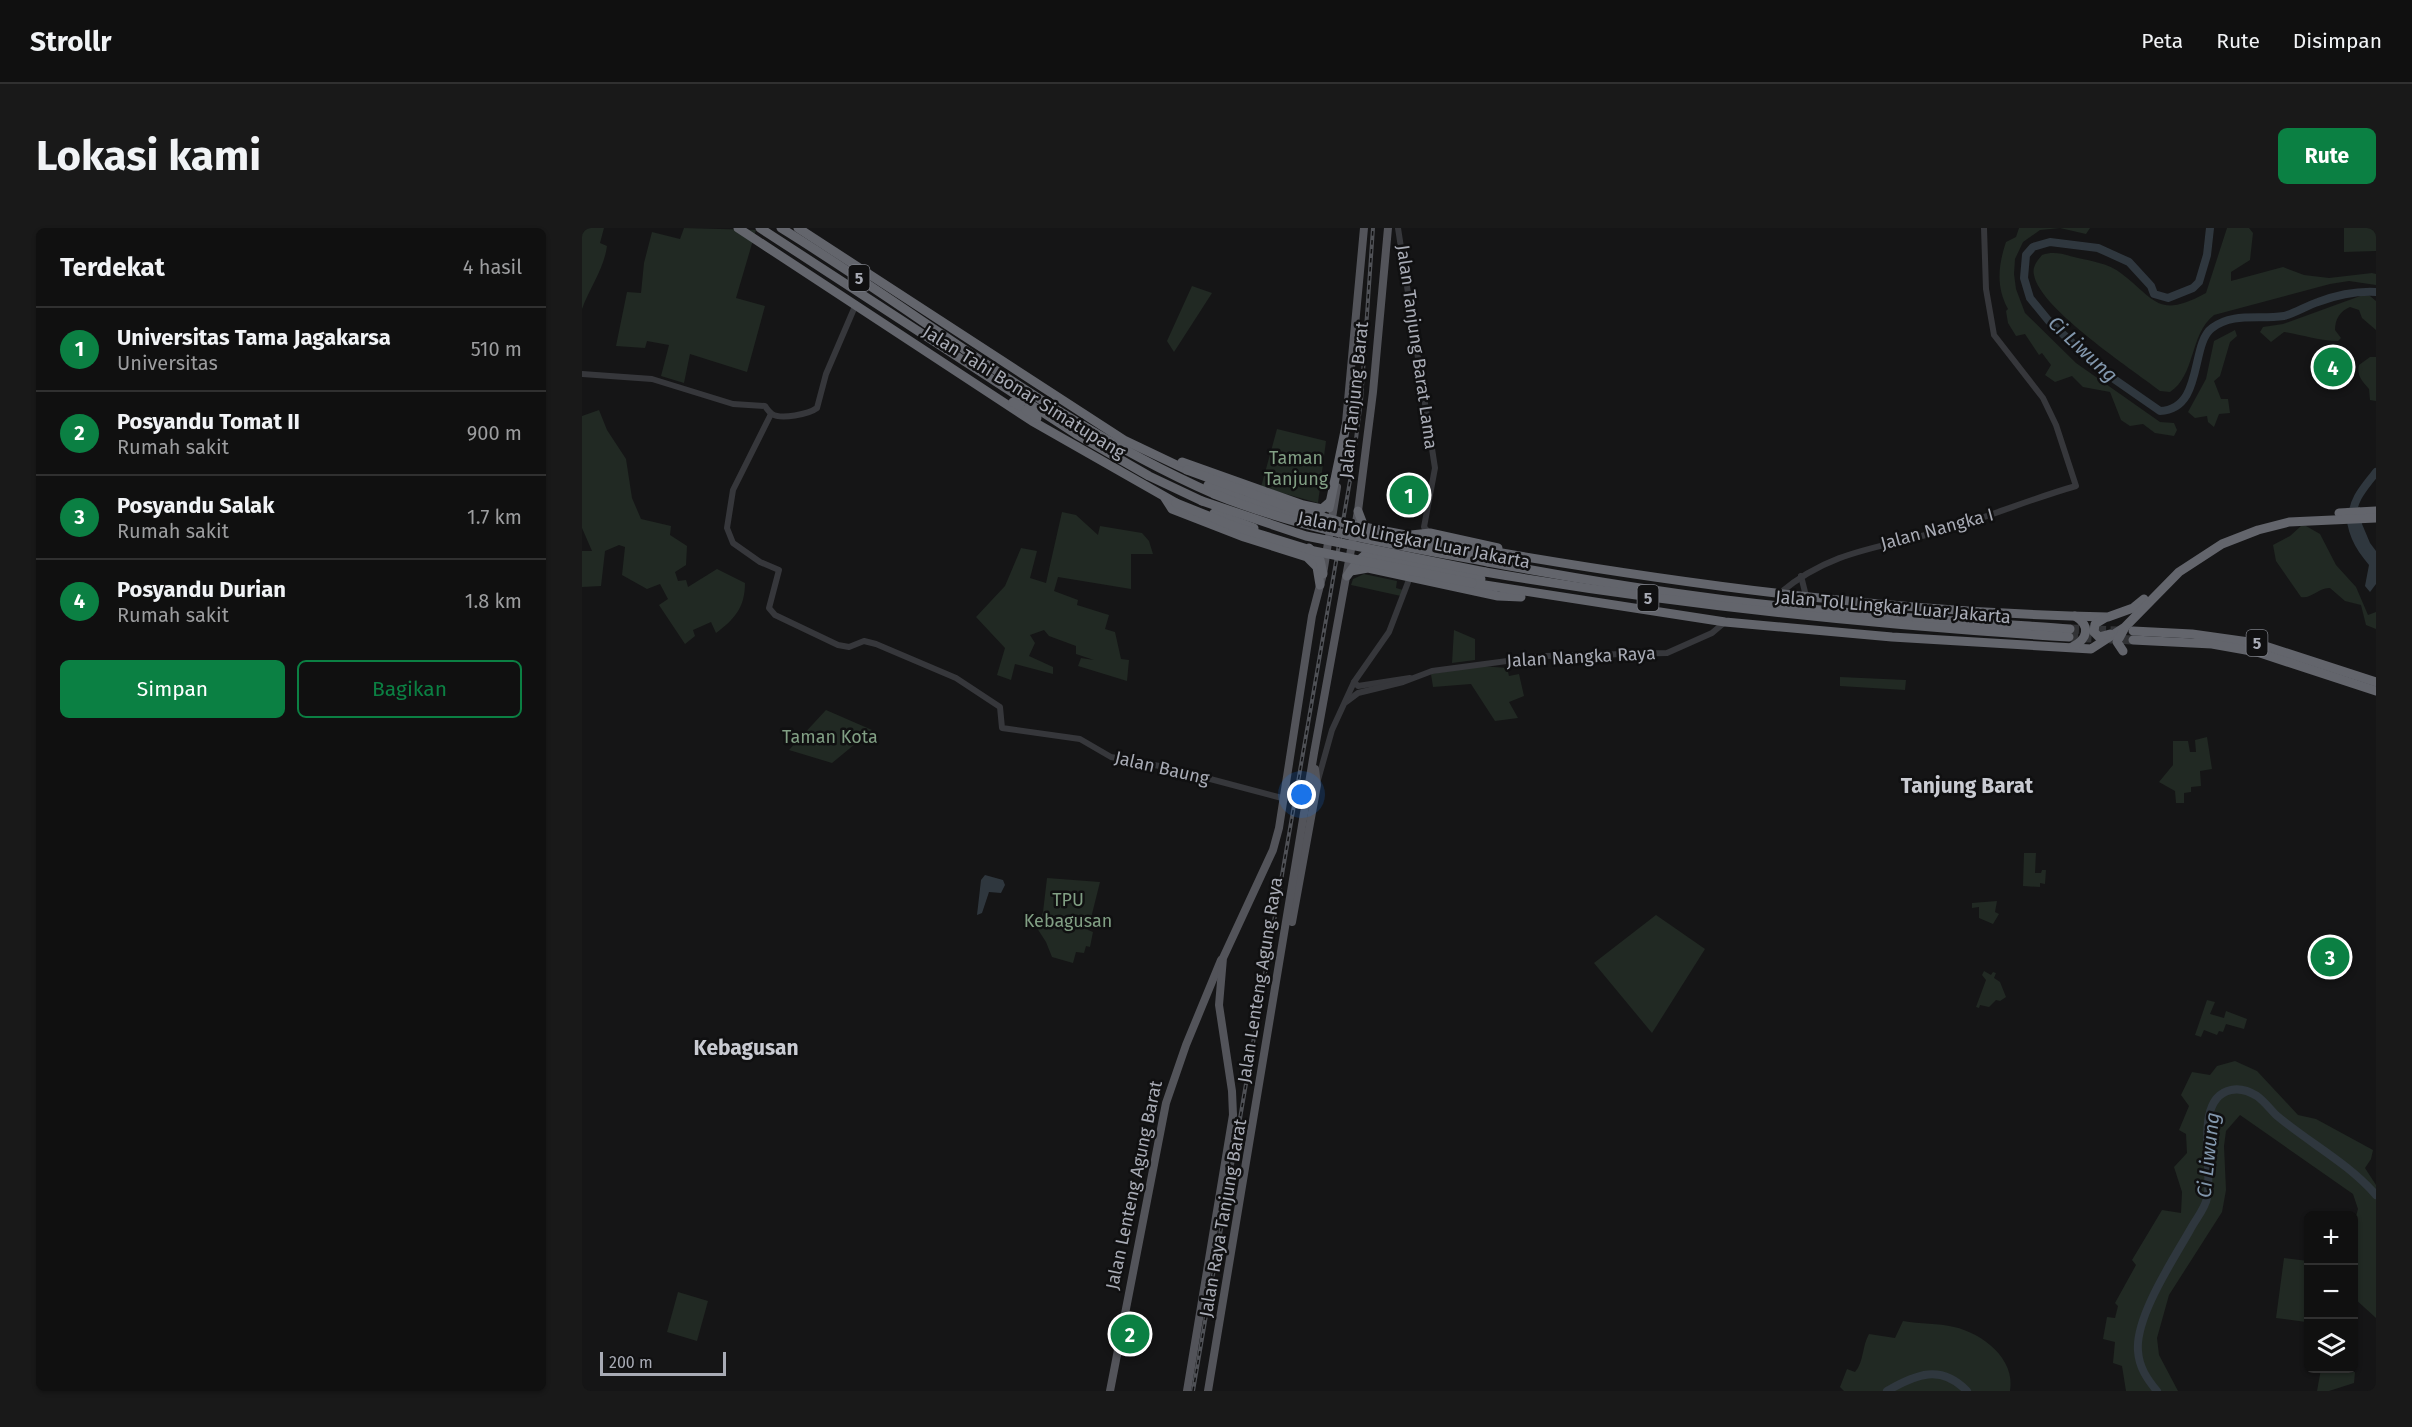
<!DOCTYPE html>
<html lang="id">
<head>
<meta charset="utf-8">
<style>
  body { margin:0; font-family:"Fira Sans",sans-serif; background:#191919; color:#f1f3f6 }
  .controls { position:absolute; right:18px; bottom:18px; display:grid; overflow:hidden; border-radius:9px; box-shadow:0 2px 4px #0004 }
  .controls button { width:54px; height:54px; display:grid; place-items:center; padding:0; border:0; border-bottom:2px solid #303030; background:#101010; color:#f1f3f6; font:30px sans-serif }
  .scale { position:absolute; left:18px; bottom:15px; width:126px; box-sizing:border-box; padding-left:6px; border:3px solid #a8abb5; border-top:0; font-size:16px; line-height:21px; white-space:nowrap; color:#a8abb5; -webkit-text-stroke:4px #101011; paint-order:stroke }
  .you { position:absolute; left:720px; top:567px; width:21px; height:21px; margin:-15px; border:4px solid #fff; border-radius:50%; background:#1a73e8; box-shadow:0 0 0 9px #1a73e833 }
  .badge { display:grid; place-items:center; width:39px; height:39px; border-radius:50%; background:#0b8043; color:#fff; font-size:20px; font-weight:700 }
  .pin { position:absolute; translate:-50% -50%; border:3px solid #fff; box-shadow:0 2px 6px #0006 }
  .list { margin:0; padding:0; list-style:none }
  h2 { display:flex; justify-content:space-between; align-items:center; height:78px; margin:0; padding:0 24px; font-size:26px }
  h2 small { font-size:20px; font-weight:400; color:#9c9d9f }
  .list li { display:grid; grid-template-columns:39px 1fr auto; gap:18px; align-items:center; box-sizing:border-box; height:84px; padding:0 24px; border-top:2px solid #303030 }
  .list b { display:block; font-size:22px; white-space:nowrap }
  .list p { margin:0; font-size:20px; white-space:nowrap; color:#9c9d9f }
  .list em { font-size:20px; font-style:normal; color:#9c9d9f }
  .actions { display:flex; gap:12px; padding:18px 24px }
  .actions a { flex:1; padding:14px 0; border:2px solid #0b8043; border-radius:9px; text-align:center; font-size:21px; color:#0b8043 }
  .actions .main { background:#0b8043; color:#fff }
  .icon { flex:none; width:33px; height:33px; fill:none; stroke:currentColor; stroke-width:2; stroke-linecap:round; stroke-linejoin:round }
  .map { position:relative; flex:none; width:1794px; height:1163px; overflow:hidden; border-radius:9px }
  header { display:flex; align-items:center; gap:36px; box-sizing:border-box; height:84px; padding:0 30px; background:#101010; border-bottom:2px solid #303030 }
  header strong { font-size:28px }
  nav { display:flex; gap:33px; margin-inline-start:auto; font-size:21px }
  .intro { display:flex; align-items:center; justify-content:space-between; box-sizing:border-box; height:144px; padding:0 36px }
  h1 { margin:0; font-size:42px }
  .button { padding:15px 27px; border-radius:9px; background:#0b8043; color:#fff; font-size:21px; font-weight:700 }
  main { display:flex; gap:36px; padding:0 36px }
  aside { flex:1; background:#101010; border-radius:9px; box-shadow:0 2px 4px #0004 }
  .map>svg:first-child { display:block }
</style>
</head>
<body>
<header>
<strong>Strollr</strong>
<nav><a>Peta</a><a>Rute</a><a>Disimpan</a></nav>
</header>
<div class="intro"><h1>Lokasi kami</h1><a class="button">Rute</a></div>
<main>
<aside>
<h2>Terdekat<small>4 hasil</small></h2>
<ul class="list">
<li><span class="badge">1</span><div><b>Universitas Tama Jagakarsa</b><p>Universitas</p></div><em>510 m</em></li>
<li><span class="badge">2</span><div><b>Posyandu Tomat II</b><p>Rumah sakit</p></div><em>900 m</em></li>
<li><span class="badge">3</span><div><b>Posyandu Salak</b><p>Rumah sakit</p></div><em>1.7 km</em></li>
<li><span class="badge">4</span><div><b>Posyandu Durian</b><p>Rumah sakit</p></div><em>1.8 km</em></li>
</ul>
<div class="actions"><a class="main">Simpan</a><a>Bagikan</a></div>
</aside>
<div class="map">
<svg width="1794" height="1163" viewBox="0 0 1794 1163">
  <rect width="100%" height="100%" fill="#151516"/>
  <g fill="#212923">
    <path d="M0,0H22L18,15L25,18C22,41 8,59 0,81Z"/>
    <path d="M102,0L174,2L154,70L183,78L165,144L108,126L102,155L79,148L87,117L65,113L63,120L34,118L45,64L59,65L62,35L70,4L98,11Z"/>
    <path d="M1437,0H1508L1504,6L1478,0L1458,2L1441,14L1433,31L1432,46L1434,61L1443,85L1494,135L1578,194L1592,195L1595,202L1592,208L1573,205L1561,196L1548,198L1539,192L1528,164L1501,159L1490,148L1473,154L1463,147L1469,137L1460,125L1457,127L1443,106L1434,108L1426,95L1424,83L1426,81C1414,59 1416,38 1424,14L1434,9Z"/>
    <path d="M1645,0H1667L1671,5L1668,32L1649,44V53L1701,39L1722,47L1747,50L1790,45L1794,46V57L1767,53L1748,56L1632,87C1607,107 1614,147 1588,164L1578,163C1550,141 1458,81 1452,47C1450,39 1455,33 1460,27C1472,23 1480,26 1492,29C1508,33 1527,35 1540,46C1574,72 1576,91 1624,65Z"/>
    <path d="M1762,0H1794V23L1762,24Z"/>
    <path d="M610,58L630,65L592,124L585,113Z"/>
    <path d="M1781,67L1788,68L1794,73V102L1780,90L1777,82L1768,79C1758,83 1753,91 1753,102L1759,110L1756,113C1737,113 1721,107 1702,104L1689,114L1678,104L1681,99L1701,96Z"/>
    <path d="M1653,102L1655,108L1648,114L1638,148L1632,153L1639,171H1646L1648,185L1637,186L1632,199L1626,194L1625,188L1613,190L1606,184L1624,151L1632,113Z"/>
    <path d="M1788,129H1794V173L1788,172L1787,161C1781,154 1774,147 1777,137Z"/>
    <path d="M17,182L25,202L44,231L50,270L59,291L89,298L88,307L105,318L104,337L93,344L96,353L104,352L106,359L135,341L163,355C163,379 153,391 134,405L129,394L111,402L113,408L103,416L77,377L86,371L78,356L65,361L40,347L43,319L37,317L23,323L19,358L0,359V323H10L0,300V188Z"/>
    <path d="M695,201L744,213L736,275L679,259Z"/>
    <path d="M480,284L494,287L516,307L518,298L560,305L567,313L571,326H549V361L476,349L472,363L496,372L495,377L527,387L523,401L533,404L539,431L547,432L545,453L496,438L499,430L512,432L494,426V418L467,408L462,402L448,407L453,415L447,428L471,439V446L433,436L429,452L415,447L423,420L394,389L423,358L439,320L455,323L448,350L464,355Z"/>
    <path d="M1719,298H1724L1738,306L1754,337L1774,359L1786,387L1794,384V401L1784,397L1779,377L1763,373L1748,360C1737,359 1730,371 1719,369L1694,333L1691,317L1708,308Z"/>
    <path d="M782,346L815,353L814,360L821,362L819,368L769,357L771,351Z"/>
    <path d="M872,402L893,411V432L870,435Z"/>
    <path d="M900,438L925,440L927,448L937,446L942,468L927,474L936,490L913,493L889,456L851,459L849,446Z"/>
    <path d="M1258,449L1324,452L1323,462L1258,458Z"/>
    <path d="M244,482L290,502L250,535L207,522Z"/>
    <path d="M1625,509L1630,541L1618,543L1619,558L1609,559V564L1602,565V575H1594L1593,563L1577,554L1591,537V513H1606L1608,524H1614L1613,512Z"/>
    <path d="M1442,625H1454L1453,645H1459L1460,642H1464L1463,656L1458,655V659L1441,658Z"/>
    <path d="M465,650L518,654L506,702L511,704L508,719L504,718L502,725L494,724L491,735L470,729L464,714L455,700L461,684Z"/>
    <path d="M1415,673L1413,684L1417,686L1411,696L1397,690V679L1390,680V675Z"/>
    <path d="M1074,687L1123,721L1070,805L1012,735Z"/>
    <path d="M1402,743L1409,747L1411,744L1414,745L1412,750L1418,754L1424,769L1418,773L1414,772L1407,779L1398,777L1397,780L1394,779L1404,752L1400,747Z"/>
    <path d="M1625,772L1633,774L1628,786L1642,790L1644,783L1665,791L1662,801L1644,796L1641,804L1637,803L1635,807L1622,802L1619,809L1613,807Z"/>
    <path d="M1653,833L1675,843L1716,887L1734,891L1791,922L1789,931L1783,940L1794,957V1090L1772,1070V996L1776,981L1771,966L1658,887L1644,903L1642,918L1644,962L1640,984L1587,1067L1575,1110L1577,1127L1596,1163H1544L1540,1138L1531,1135L1533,1114L1521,1111L1525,1089L1533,1090L1536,1078L1533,1075L1554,1037L1550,1032L1580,982L1599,985L1600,964L1592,939L1605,925L1604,906L1597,902L1607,878L1599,867L1610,844L1628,847L1635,838Z"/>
    <path d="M1702,1030L1726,1033L1724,1094L1694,1090Z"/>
    <path d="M96,1064L126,1073L115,1113L85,1104Z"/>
    <path d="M1321,1093C1338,1096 1356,1095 1372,1099C1400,1105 1434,1131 1428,1163H1262L1258,1159L1265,1141L1273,1144C1282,1134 1280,1118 1287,1106L1313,1110Z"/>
    <path d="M1739,1141L1773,1144L1772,1155L1747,1163H1735Z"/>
  </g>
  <g fill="#2f373e">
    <path d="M1778,279L1780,296L1788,315L1794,323V356L1788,364L1783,358L1787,337C1772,319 1764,304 1764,280Z"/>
    <path d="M403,647L421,652L423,657L419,665L407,664L400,685L395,687L399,652Z"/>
  </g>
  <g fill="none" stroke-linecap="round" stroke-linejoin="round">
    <g stroke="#2f373e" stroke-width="8">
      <path d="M1628,0L1625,27L1617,54L1611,60L1586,70L1572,66L1569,58L1547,34L1516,20L1468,14L1451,19L1444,27L1442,50L1448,70L1466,92L1519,142L1578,183C1622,181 1608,116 1630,100C1651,84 1677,92 1702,88C1713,85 1724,78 1736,74C1755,67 1774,63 1794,64"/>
      <path d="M1770,290C1771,270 1783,259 1794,244"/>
      <path d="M1305,1163C1334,1146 1359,1136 1385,1163"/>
      <path d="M1575,1163C1565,1151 1557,1139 1556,1123C1553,1089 1591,1032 1608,1002C1613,992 1623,981 1625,970C1632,944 1610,870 1649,862C1658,860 1667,863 1675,868C1682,873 1688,881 1694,887C1727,915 1765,934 1794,967"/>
    </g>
    <g stroke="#323336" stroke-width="9" stroke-dasharray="9 4.5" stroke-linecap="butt">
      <path d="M1488,401L1537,403"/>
      <path d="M1487,409L1551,412"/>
    </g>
    <g stroke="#36373b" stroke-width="6">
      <path d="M816,0L853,240L842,299L847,305"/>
      <path d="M0,146L70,151L151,176L183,178C185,181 187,184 190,186C199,192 227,186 235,180L244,146L274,76"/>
      <path d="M189,186L151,262L145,300L151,315L178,334L197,342L187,380L193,387L256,417L267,419L282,413L294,416L374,450L418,479L420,500L498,511L529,529L583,539L700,570"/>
      <path d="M1219,348L1224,368"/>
      <path d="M1198,365C1249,322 1298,320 1359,303C1404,290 1448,271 1494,258L1474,197L1461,170L1412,107L1404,61L1402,0"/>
      <path d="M772,454L776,458L828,450"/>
      <path d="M764,474L776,465L821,454L850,443L963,428L1085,425L1130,405L1143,394"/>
      <path d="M736,552L750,502L772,454L807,404L828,349"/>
    </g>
    <g stroke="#53545a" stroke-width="8">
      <path d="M763,205L782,0"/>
      <path d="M710,694L735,557L733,541"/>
      <path d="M528,1163L584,875L604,817L639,732"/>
      <path d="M605,1163L651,887L650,863L637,777L641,730L691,622L697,600L730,388L741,346L755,259"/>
      <path d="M626,1163L732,525L776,283L791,164L806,0"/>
    </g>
    <g stroke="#63656c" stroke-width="9">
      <path d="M156,0L450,193L594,275"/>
      <path d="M178,0L494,206L567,248L620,273"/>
      <path d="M199,0C343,89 477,198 632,266"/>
      <path d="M216,0L542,212L605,242"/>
      <path d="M431,174L438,178"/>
      <path d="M444,182L455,190"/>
      <path d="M600,234L721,277L740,281L748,274"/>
      <path d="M626,257L660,271L737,293"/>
      <path d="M583,270L590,281L662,309L725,329L735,339L738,357"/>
      <path d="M747,280L764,198"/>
      <path d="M776,283L781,296L790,307L905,327"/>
      <path d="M632,285L672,300"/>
      <path d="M1757,285L1794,283"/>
      <path d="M829,307L848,305L916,320"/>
      <path d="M727,320L738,332L741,346"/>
      <path d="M908,323C1112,358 1319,385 1526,389L1551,380L1562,371"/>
      <path d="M906,334C985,349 1064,362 1144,372C1259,386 1374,393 1488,401"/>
      <path d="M769,343L786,340L916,368L939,369"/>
      <path d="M903,344C1097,377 1291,397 1487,409"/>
      <path d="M765,348L775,334L783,327L899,351"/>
      <path d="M890,355L1143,394L1310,409L1509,421L1543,399L1597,344L1640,316L1676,302L1707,294L1794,290"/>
      <path d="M1523,390L1513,396L1512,404L1517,409L1528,406"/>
      <path d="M1551,403L1610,406L1674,415L1794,454"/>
      <path d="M1551,412L1630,416L1675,424L1794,463"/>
      <path d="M1490,419C1506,411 1509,398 1493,388"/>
      <path d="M1541,423L1535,414L1542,401"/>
    </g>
    <g stroke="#4f5156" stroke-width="4">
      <path id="rail" d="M611,1163L770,241L779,173L791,0"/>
    </g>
    <use href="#rail" stroke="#101011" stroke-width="1.5" stroke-dasharray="4.5" stroke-linecap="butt"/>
    <g stroke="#63656c" stroke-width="9">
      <path d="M605,242L709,280L766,296L908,323"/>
      <path d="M632,266C720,302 814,317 906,334"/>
      <path d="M620,273L724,308L903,344"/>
      <path d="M594,275L654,299L732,323L890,355"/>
    </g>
  </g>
  <g text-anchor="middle" stroke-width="5" stroke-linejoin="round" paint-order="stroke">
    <g fill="#101011" stroke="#7a7c84" stroke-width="1.5">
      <rect x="266.5" y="37" width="21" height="26" rx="4.5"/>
      <rect x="1055.5" y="357" width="21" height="26" rx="4.5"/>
      <rect x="1664.5" y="402" width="21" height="26" rx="4.5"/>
    </g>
    <g font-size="16" font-weight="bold" fill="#a8abb5">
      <text x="277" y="56">5</text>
      <text x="1066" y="376">5</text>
      <text x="1675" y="421">5</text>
    </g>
    <g font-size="18" fill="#a8abb5" stroke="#101011">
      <text transform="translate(835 119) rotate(82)" y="6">Jalan Tanjung Barat Lama</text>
      <text transform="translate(442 164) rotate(32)" y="6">Jalan Tahi Bonar Simatupang</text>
      <text transform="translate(772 172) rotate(-84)" y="6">Jalan Tanjung Barat</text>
      <text transform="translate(1355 301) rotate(-15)" y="6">Jalan Nangka I</text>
      <text transform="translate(832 312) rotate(11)" y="6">Jalan Tol Lingkar Luar Jakarta</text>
      <text transform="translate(1311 379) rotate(5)" y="6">Jalan Tol Lingkar Luar Jakarta</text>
      <text transform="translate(999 429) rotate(-3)" y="6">Jalan Nangka Raya</text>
      <text transform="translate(580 540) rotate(13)" y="6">Jalan Baung</text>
      <text transform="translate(678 752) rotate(-81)" y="6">Jalan Lenteng Agung Raya</text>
      <text transform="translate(552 957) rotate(-78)" y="6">Jalan Lenteng Agung Barat</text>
      <text transform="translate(641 990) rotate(-80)" y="6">Jalan Raya Tanjung Barat</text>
    </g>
    <g font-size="18" fill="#819f84" stroke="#101011">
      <text x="714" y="236">Taman<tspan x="714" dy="21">Tanjung</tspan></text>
      <text x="248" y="515">Taman Kota</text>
      <text x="486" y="678">TPU<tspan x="486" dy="21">Kebagusan</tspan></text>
    </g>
    <g font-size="20" font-style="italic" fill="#8297ad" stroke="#101011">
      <text transform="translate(1501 121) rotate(43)" y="7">Ci Liwung</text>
      <text transform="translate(1626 927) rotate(-84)" y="7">Ci Liwung</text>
    </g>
    <g font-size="21" font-weight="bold" fill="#c9cbd2" stroke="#101011">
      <text x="1385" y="565">Tanjung Barat</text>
      <text x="164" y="827">Kebagusan</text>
    </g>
  </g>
</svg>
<div class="controls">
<button>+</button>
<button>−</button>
<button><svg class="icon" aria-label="layers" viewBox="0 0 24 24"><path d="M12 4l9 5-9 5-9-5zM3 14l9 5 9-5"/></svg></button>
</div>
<div class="scale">200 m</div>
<div class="you"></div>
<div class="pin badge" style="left:827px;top:267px">1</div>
<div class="pin badge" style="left:548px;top:1106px">2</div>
<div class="pin badge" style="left:1748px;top:729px">3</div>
<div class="pin badge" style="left:1751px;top:139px">4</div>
</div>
</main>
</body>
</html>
